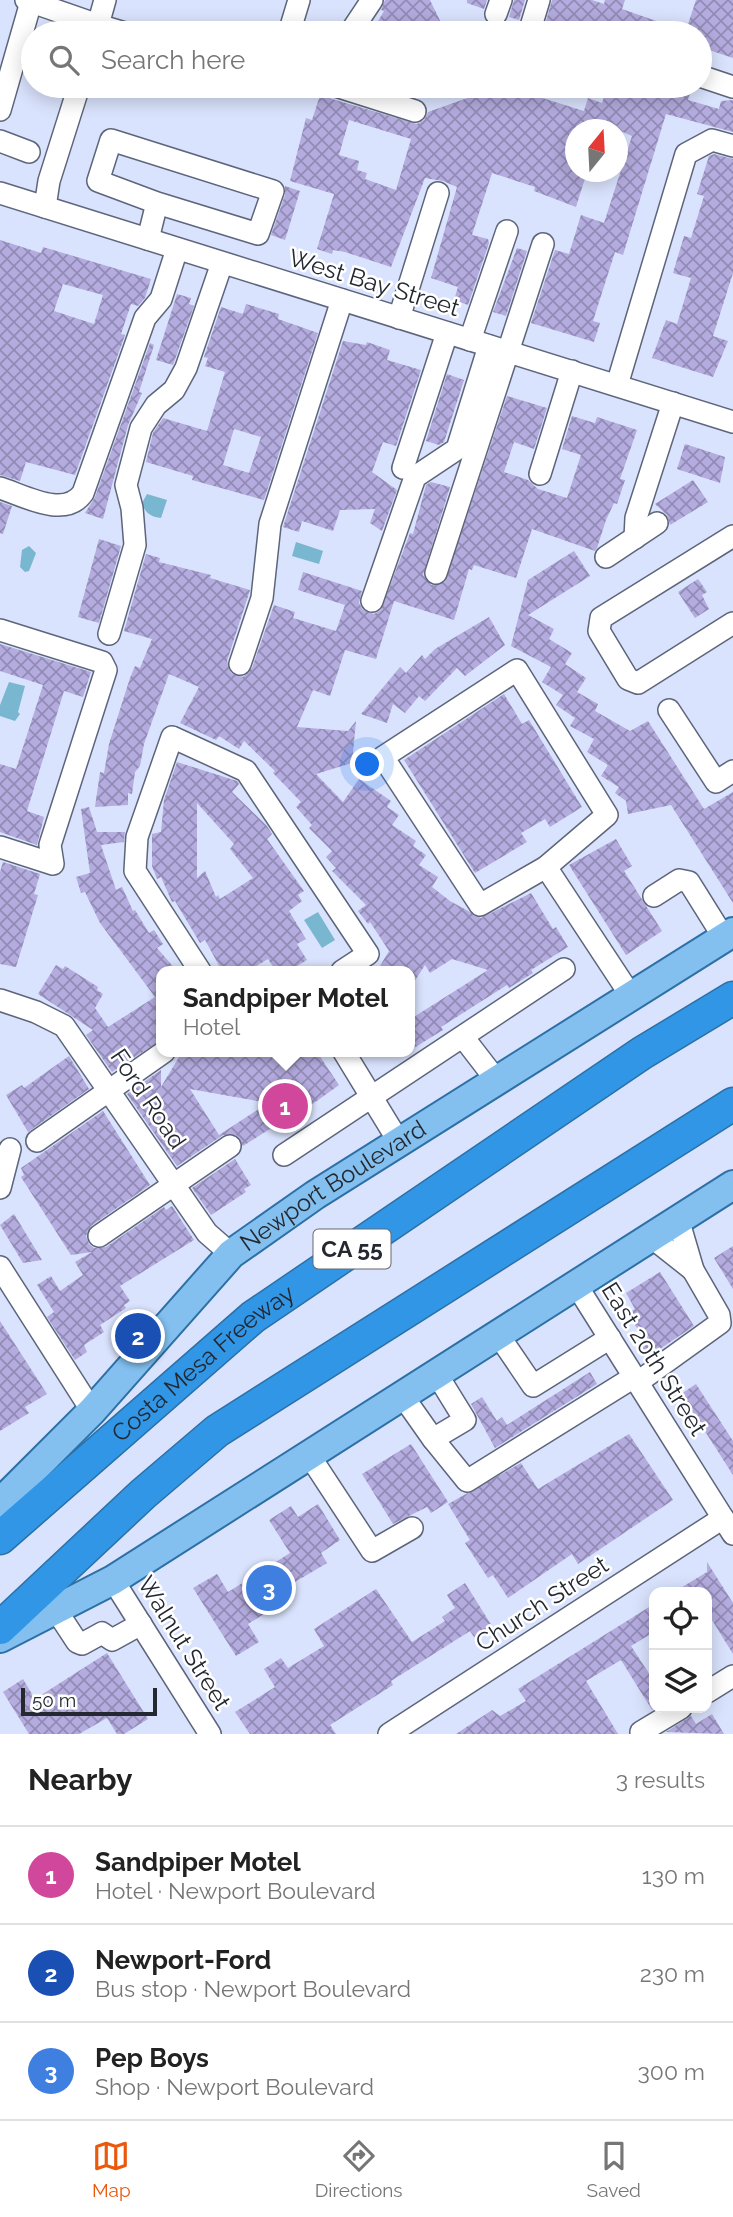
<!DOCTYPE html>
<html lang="en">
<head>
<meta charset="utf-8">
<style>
  body { margin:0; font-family:Raleway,sans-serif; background:#f6f6f6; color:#222 }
  .controls { position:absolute; right:21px; bottom:21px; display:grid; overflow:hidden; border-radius:14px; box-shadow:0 4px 18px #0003 }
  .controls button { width:63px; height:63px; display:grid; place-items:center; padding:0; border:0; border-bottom:2px solid #e0e0e0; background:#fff; color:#222; font:35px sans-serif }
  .compass { position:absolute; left:565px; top:119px; width:63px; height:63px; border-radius:50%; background:#fff; box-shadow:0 4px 18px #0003; rotate:18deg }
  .scale { position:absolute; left:21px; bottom:18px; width:136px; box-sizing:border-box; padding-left:7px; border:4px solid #242831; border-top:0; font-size:19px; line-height:24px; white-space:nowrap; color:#242831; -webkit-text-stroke:5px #fff; paint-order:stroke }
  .you { position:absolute; left:368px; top:765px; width:24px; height:24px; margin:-18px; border:5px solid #fff; border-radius:50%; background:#1a73e8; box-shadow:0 0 0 10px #1a73e833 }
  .badge { display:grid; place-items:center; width:46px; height:46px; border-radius:50%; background:#ea580c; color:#fff; font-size:23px; font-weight:700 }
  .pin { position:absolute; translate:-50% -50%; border:4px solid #fff; box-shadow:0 2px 7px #0006 }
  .popup { position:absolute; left:156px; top:966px; width:259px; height:91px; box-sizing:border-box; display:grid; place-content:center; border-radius:14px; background:#fff; filter:drop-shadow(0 2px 5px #0005); font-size:23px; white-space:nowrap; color:#767676 }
  .popup b { font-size:26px; color:#222 }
  .popup::after { content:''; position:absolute; left:50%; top:100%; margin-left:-14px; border:14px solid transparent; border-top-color:#fff }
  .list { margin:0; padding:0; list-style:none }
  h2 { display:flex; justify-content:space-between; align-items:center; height:91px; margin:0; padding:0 28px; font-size:30px }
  h2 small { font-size:23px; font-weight:400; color:#767676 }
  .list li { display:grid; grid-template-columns:46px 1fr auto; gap:21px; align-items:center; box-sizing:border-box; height:98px; padding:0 28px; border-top:2px solid #e0e0e0 }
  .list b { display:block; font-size:26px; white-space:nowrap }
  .list p { margin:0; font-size:23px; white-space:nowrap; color:#767676 }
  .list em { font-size:23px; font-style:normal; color:#767676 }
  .icon { flex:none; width:38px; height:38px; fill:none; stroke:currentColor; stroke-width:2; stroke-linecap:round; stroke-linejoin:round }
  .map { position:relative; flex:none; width:733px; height:1734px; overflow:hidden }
  .search { position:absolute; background:#fff; box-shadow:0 4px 18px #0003; left:21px; right:21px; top:21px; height:77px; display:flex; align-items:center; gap:18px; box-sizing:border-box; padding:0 24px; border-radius:38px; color:#767676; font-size:26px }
  .sheet { height:385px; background:#fff }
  nav { display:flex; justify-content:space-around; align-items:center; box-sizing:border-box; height:98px; border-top:2px solid #e0e0e0; background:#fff; font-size:19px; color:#767676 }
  nav a { display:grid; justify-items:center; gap:4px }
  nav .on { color:#ea580c }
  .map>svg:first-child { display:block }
</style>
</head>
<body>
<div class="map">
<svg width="733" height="1734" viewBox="0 0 733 1734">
  <defs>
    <pattern id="building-cross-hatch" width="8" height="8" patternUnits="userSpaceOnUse" patternTransform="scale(1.75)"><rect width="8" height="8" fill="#b4abde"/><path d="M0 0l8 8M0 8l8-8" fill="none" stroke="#928bb5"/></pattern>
  </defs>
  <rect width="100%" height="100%" fill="#dae3fd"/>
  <g fill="#78b7cf">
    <path d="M147,494L167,500L161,518C151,517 145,513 142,503Z"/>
    <path d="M296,542L323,551L319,564L292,556Z"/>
    <path d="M29,546L36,553L29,571L25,572L20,567L22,550Z"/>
    <path d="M9,682L25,686L18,712L20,714L15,721L0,716V705Z"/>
    <path d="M318,912L335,940L322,948L304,920Z"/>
  </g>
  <g fill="url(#building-cross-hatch)" fill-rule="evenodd">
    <path d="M385,0H430L446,33H371L384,11L381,10Z"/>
    <path d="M467,0H487L484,9L467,3Z"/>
    <path d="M514,0H525L519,20L509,17Z"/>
    <path d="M552,0H592L604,4L605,0H625L622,9L682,30V33H584L564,27L560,33L544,28Z"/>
    <path d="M696,0H733V58L700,47V33H685Z"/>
    <path d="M323,86L326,94L332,99L417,124L424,120L428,112L473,96L476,86H518L517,90L584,111L588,98L602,103L608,86H681L691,91L688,100L719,109L721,101L733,100V132L666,114L623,255L615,252L593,321L600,323L594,342L531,323L555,250L569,254L581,215L604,223L632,136L618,130H576V172H587L576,207L534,191L535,187L492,173L472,235L488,239L489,243L468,305L454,300L458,287L431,278L457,187L443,181L425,178L391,267L345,252L333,250L332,254L317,249L334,194L290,181L306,118L312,120ZM349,120L411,139L396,190L365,179L367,173L357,170L359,161L339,155Z"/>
    <path d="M379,86H422L418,98Z"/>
    <path d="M714,154L733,159V273L713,336L728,341L713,377L652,358L666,320L677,324L691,278L673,273L684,236L691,238L704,196L697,194L709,156Z"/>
    <path d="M285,186L300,191L285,240L271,235L285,195Z"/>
    <path d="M0,240L41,253L43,247L151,279L145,298L138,306L131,304L121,334L125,335L75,475L26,462L20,481L0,475ZM63,284L103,295L94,324L54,311Z"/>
    <path d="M517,248L527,251L506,316L493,312Z"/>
    <path d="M177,294L191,298L189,304L194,306L173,365L156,360Z"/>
    <path d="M246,304L279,314L278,319L318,333L264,500L192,480L193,476L146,462L153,433L163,418L207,431L225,372L205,366L208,358L204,357L221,307L243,314ZM234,429L261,437L249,473L223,465Z"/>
    <path d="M343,341L366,345L367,342L390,350L387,360L421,370L396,446L383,442L372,472L397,490L382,531L370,523L375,509L340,510L333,531L302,521L299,532L283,527Z"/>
    <path d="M150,343L154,345L139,392L142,393L128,425L103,519L85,513L95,497Z"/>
    <path d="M447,374L464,380L444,442L439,445L426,441Z"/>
    <path d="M507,396L547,408L534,449L514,442L504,472L528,480L538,489L567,498L581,455L562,449L572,416L595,423L597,417L637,430L620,479L625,480L617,504L614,503L606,520L597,548L595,551L532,529L516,578L474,565L472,570L469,569L454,620L394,601L376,659L345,650L330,696L313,690L297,727L348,731L356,721L352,763L316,774L343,802L359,779L391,801L387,807L399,815L392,825L416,841L413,846L426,855L419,865L438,877L432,887L450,901L481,918L531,893L553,929L556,927L568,947L531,970L533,973L509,988L507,985L441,1027L443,1030L409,1051V1020L488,970L452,959L430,973L425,965L409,990V971H377L389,951L370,922L368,924L358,911L366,905L332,871L336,868L326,857L332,851L309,828L312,825L296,807L301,802L273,773L275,771L244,741L239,749L219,736L216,740L180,723L199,687L169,674L144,744L140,766L135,772L132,794L128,793V805L95,807L100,772L104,773L109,744L130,678L135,666L140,668L152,639L124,631L146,554L160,558L159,562L211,575L210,578L250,590L227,661L231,673L243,677L252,668L274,605L295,612L293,618L336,631L345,605L298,590L303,572L362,591L359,603L363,610L374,614L381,610L410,533L413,534L426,485L431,482L450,487L423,575L431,585L445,582Z"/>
    <path d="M685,444L725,457L720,483L677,469Z"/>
    <path d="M693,480L708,502L670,525L667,515L655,504Z"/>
    <path d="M0,502L12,506L3,534L0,533Z"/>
    <path d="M99,539L121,546L99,623L78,617Z"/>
    <path d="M574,551L590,576L528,615L554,629L549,639L572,653L565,664L586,678L577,692L598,704L595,711L630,731L648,721L704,809L733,792V903L671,805L628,814L626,801L615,793L619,787L601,776L608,765L587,752L594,739L570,726L575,718L556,705L563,695L542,682L551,667L511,646L528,580Z"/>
    <path d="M698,579L707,592L702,595L709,609L695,618L678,592Z"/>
    <path d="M489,617L505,645L465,676L457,668L425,701L419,696L405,713L393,704L387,723L361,714L400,667L406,673L422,655L425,659L435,649Z"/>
    <path d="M0,644L91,672L83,697L64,691L27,811L44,817L37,845L0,832V764L16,769L43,685L0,671Z"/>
    <path d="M504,694L522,724L529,720L582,807L550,827L545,819L521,833L527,842L475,873L404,760Z"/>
    <path d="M177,762L237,781L239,784L232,792L267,826L272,834L267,839L304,891L298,895L302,901L289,911L306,939L297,944L307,960L289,971H276L268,959L248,971H222L205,940L200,943L175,901L172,902L161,877L157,879L152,866V834L161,832L164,800ZM197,803L234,844L230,849L253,878L220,899L218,895L216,897L205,871L197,878Z"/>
    <path d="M89,807L97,832H125L124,842L101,845L116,890L122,887L133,911L135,910L149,933L154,930L163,944L157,948L177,971H161V1040L112,1072L86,1035L93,1030L38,994L56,965L63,969L65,966L98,987L97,990L103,994L95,1008L108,1027L155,997L100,923L85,892L81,893L76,877L90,873L81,809Z"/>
    <path d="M616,839L632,866L624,871L662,931L626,955L569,865Z"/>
    <path d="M3,862L40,874L34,894L38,895L16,967L0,964V872Z"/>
    <path d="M182,1052H317L339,1085L278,1129L276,1125L243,1146L236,1135H223L177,1166L127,1094L161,1070V1087ZM190,1089L268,1103L219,1135Z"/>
    <path d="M69,1056L89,1089L28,1132L6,1095L22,1085L24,1088Z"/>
    <path d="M103,1111L150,1185L91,1226L86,1236L89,1244L94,1248L106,1247L164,1207L166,1210L172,1206L194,1240L120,1286L130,1301L124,1305L126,1308L100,1325L104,1332L84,1345L87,1352L75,1360L47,1317L54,1312L37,1285L51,1276L60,1291L83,1275L75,1262L92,1252L71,1255L21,1177L24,1175L21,1168Z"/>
    <path d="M235,1159L251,1185L244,1189L246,1192L211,1215L192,1188Z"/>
    <path d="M14,1214L42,1260L23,1263L0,1225Z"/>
    <path d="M733,1246V1289L714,1258Z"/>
    <path d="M660,1272L694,1326L648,1357L639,1342L644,1340L628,1313L635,1309L626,1293Z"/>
    <path d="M0,1321L47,1394L25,1407L29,1413L0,1431Z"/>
    <path d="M590,1372L597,1384L495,1448L471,1404L482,1397L497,1421L502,1417L507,1425Z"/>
    <path d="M696,1384L733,1441V1475L681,1394Z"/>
    <path d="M629,1434L673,1500L578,1564L572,1554L508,1598L493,1575L488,1578L465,1543L470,1540L448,1504L521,1463L538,1489Z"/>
    <path d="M411,1444L448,1502L431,1513L427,1507L393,1524L362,1474Z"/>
    <path d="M318,1504L340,1540L321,1553L327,1563L285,1588L291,1597L248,1624L259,1642L236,1656L193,1588L217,1574L228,1592L290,1553L269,1520L291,1506L298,1517Z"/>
    <path d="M707,1562L733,1603V1654L707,1612V1592H674L707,1572Z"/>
    <path d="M465,1583L492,1626L474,1637L470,1631L391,1681L393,1685L330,1725L336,1734H250L235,1712L275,1687L264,1669L281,1658L288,1668L324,1646L314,1629L376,1589L412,1642L445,1621L442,1617L455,1608L447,1595Z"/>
    <path d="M654,1604V1632L631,1646L654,1681L656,1708L652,1710L621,1660L586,1681L618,1734H456L492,1710L500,1716L526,1701L518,1689Z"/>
    <path d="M107,1653L148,1719L124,1734H117L107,1718L79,1734H29L3,1692L23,1679L35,1699Z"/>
    <path d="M712,1714L724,1734L666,1732L691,1716L696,1724Z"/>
  </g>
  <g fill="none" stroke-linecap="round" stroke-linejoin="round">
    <g stroke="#5d657b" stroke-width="24">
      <g id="minor">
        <path d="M26,0L98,25L96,33"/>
        <path d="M105,0L98,25L125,33"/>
        <path d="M496,14L501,0"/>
        <path d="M289,33L299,0"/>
        <path d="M350,33L372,0"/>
        <path d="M529,33L539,0"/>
        <path d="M700,76L733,87"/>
        <path d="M336,86L415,111"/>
        <path d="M0,110L31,2"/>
        <path d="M0,141L29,152"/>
        <path d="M0,193L733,422"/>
        <path d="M45,207L49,181L79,86"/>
        <path d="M148,239L157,203L258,234L273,191L111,140L98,181L157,203"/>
        <path d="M399,318L438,193"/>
        <path d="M470,340L507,231"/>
        <path d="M617,385L686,154L712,140L733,146"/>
        <path d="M403,468L447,333"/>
        <path d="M540,474L572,371"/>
        <path d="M0,488C25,496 65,519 83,493L145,318L161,299L177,249"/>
        <path d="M733,536L601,618L599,631L628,679L638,683L733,623"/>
        <path d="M635,538L636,518L673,403"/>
        <path d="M606,557L657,523"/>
        <path d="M436,573L543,244"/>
        <path d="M372,601L415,477L457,449L489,346"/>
        <path d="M0,630L102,662L106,670L50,845L53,864L0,847"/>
        <path d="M109,634L135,545L132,508L126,485L141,428L156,405L174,390L186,368L222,263"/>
        <path d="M240,664L262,598L270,524L342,300"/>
        <path d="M517,670L607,815L546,867L480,905L383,757Z"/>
        <path d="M669,710L716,782L733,771"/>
        <path d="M546,867L631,996"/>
        <path d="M654,896L679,880L689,882L724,938"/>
        <path d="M200,971L135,871L137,837L172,737L246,771L368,954L342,971"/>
        <path d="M0,1000L36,1012L64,1026L207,1233L231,1254"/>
        <path d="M463,1037L497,1081"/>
        <path d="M344,1052L399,1142"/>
        <path d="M37,1141L164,1052"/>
        <path d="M284,1155L564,969"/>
        <path d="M0,1188L10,1149"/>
        <path d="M99,1236L230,1146"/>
        <path d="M650,1236L693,1270"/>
        <path d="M0,1267L92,1411"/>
        <path d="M575,1283L733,1534"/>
        <path d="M497,1333L533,1386L610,1338"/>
        <path d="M638,1382L720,1323L719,1315L693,1270L678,1219"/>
        <path d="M402,1395L433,1439L465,1420L436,1373"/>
        <path d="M433,1439L467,1481L634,1377"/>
        <path d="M309,1455L372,1551L412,1528"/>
        <path d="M113,1580L210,1734"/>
        <path d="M56,1610L77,1642L82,1644L102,1633L112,1640L141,1624"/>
        <path d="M707,1692L733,1676"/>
        <path d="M641,1732L681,1708"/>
        <path d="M389,1734L723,1518"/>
      </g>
    </g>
    <g stroke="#2c70a6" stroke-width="32">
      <g id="major">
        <path id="s1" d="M0,1514L7,1496L92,1411L231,1254L315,1195L733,932"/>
        <path d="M0,1638L113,1580L733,1185"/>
      </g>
    </g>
    <g stroke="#2c70a6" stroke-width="35">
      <g id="highway">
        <path id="s2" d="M0,1538L253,1317L642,1053L733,998"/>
        <path d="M0,1628L143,1494L217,1431L733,1104"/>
      </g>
    </g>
    <use href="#minor" stroke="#fff" stroke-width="21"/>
    <use href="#major" stroke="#83c0ef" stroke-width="28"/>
    <use href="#highway" stroke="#3096e5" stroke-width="32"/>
  </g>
  <g text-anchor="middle" stroke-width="5" stroke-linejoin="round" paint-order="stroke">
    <rect fill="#fff" stroke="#66686f" stroke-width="2" x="313.5" y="1229.5" width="77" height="39" rx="5"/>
    <g font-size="23" font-weight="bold" fill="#242831">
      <text x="352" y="1257">CA 55</text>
    </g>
    <g font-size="24" fill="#242831" stroke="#fff">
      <text transform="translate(374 283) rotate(17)" y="8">West Bay Street</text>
      <text transform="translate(148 1099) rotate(56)" y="8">Ford Road</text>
      <text dy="8" stroke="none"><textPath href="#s1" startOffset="472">Newport Boulevard</textPath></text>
      <text transform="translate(654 1359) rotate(58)" y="8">East 20th Street</text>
      <text dy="8" stroke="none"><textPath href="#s2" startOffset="268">Costa Mesa Freeway</textPath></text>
      <text transform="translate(542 1604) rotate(-33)" y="8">Church Street</text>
      <text transform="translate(184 1643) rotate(58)" y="8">Walnut Street</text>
    </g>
  </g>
</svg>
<div class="controls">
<button><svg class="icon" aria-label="locate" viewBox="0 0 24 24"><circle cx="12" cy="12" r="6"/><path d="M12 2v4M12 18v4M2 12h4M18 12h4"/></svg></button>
<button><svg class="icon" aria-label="layers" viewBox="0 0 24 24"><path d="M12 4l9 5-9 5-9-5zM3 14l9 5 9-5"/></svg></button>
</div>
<svg class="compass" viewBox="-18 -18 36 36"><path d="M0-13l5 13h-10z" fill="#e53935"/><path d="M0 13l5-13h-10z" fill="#767676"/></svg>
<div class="scale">50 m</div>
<div class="you"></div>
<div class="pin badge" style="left:285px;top:1106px;background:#d1479c">1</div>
<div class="popup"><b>Sandpiper Motel</b>Hotel</div>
<div class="pin badge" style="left:138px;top:1336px;background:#1a4fb4">2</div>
<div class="pin badge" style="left:269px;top:1588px;background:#3f7fe0">3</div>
<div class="search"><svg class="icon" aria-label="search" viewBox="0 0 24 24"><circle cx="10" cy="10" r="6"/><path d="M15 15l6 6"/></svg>Search here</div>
</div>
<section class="sheet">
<h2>Nearby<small>3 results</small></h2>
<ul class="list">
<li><span class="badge" style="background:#d1479c">1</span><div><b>Sandpiper Motel</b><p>Hotel · Newport Boulevard</p></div><em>130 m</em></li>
<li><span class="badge" style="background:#1a4fb4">2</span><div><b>Newport-Ford</b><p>Bus stop · Newport Boulevard</p></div><em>230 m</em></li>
<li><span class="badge" style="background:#3f7fe0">3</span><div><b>Pep Boys</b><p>Shop · Newport Boulevard</p></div><em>300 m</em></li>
</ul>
</section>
<nav>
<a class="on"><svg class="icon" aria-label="map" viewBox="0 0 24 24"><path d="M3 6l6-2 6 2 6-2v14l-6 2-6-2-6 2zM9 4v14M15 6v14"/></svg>Map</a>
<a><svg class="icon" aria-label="directions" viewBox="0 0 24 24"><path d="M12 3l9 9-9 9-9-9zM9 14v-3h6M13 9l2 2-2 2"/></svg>Directions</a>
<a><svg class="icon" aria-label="saved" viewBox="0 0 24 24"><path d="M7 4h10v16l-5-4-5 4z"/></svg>Saved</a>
</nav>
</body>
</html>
